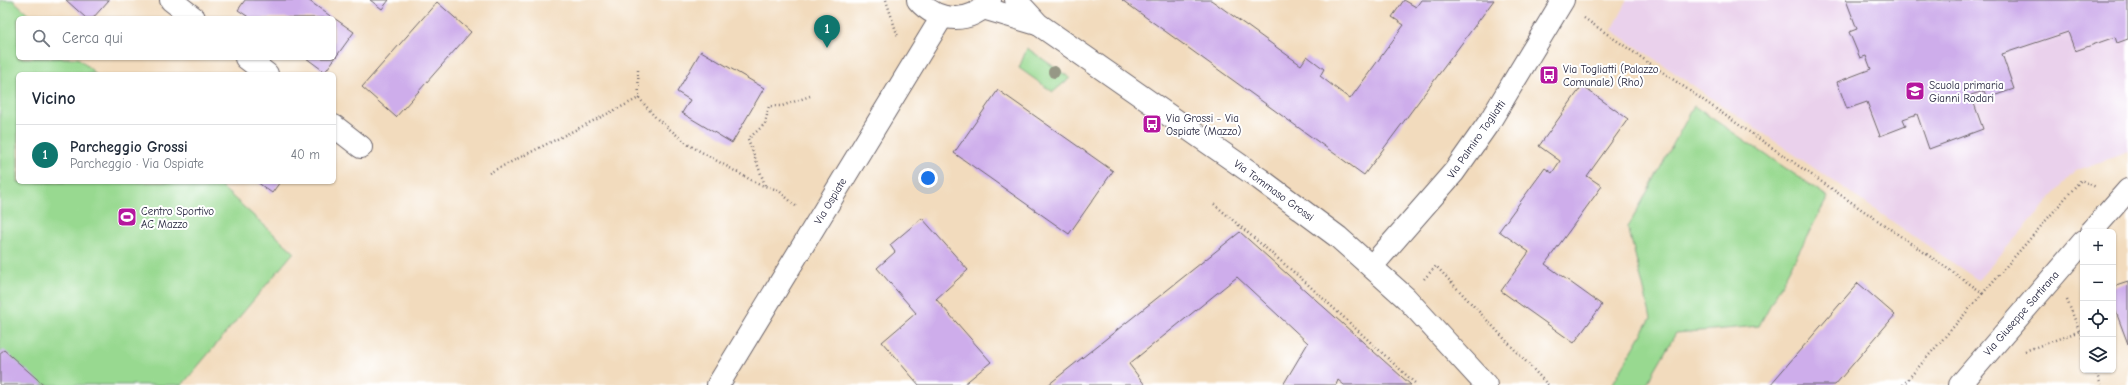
<!DOCTYPE html>
<html lang="it">
<head>
<meta charset="utf-8">
<style>
  body { margin:0; font-family:"Comic Neue",sans-serif; background:#f2f2f3; color:#1f2937 }
  .controls { position:absolute; right:12px; bottom:12px; display:grid; overflow:hidden; border-radius:6px; box-shadow:0 1px 3px #0004 }
  .controls button { width:36px; height:36px; display:grid; place-items:center; padding:0; border:0; border-bottom:1px solid #e0e1e3; background:#fff; color:#1f2937; font:20px sans-serif }
  .you { position:absolute; left:928px; top:178px; width:14px; height:14px; margin:-10px; border:3px solid #fff; border-radius:50%; background:#1a73e8; box-shadow:0 0 0 6px #1a73e833 }
  .badge { display:grid; place-items:center; width:26px; height:26px; border-radius:50%; background:#0f766e; color:#fff; font-size:13px; font-weight:700 }
  .pin { position:absolute; translate:-50% -33px; filter:drop-shadow(0 1px 2px #0008) }
  .pin::after { content:''; position:absolute; top:21px; width:14px; height:12px; background:inherit; clip-path:polygon(0 0,100% 0,50% 100%) }
  .list { margin:0; padding:0; list-style:none }
  h2 { display:flex; justify-content:space-between; align-items:center; height:52px; margin:0; padding:0 16px; font-size:17px }
  h2 small { font-size:13px; font-weight:400; color:#747a83 }
  .list li { display:grid; grid-template-columns:26px 1fr auto; gap:12px; align-items:center; box-sizing:border-box; height:60px; padding:0 16px; border-top:1px solid #e0e1e3 }
  .list b { display:block; font-size:15px; white-space:nowrap }
  .list p { margin:0; font-size:13px; white-space:nowrap; color:#747a83 }
  .list em { font-size:13px; font-style:normal; color:#747a83 }
  .icon { flex:none; width:22px; height:22px; fill:none; stroke:currentColor; stroke-width:2; stroke-linecap:round; stroke-linejoin:round }
  .map { position:relative; flex:none; width:2128px; height:385px; overflow:hidden }
  .search { position:absolute; background:#fff; box-shadow:0 1px 3px #0004; left:16px; top:16px; width:320px; height:44px; display:flex; align-items:center; gap:10px; box-sizing:border-box; padding:0 14px; border-radius:6px; color:#747a83; font-size:15px }
  .panel { position:absolute; background:#fff; box-shadow:0 1px 3px #0004; left:16px; top:72px; width:320px; height:112px; border-radius:6px }
  .map>svg:first-child { display:block }
</style>
</head>
<body>
<div class="map">
<svg width="2128" height="385" viewBox="0 0 2128 385">
  <rect width="100%" height="100%" fill="#fff"/>
  <filter id="ink" filterUnits="userSpaceOnUse"><feTurbulence type="fractalNoise" baseFrequency=".025" numOctaves="2"/><feDisplacementMap in="SourceGraphic" scale="8" xChannelSelector="R" yChannelSelector="G"/><feConvolveMatrix kernelMatrix="1 2 1 2 8 2 1 2 1" color-interpolation-filters="sRGB"/></filter>
  <filter id="wash" filterUnits="userSpaceOnUse"><feTurbulence type="fractalNoise" baseFrequency=".012" numOctaves="4" result="noise"/><feDisplacementMap in="SourceGraphic" scale="16" xChannelSelector="R" yChannelSelector="G"/><feGaussianBlur stdDeviation="0.9" result="paint"/><feColorMatrix in="noise" values="0 0 0 0 0 0 0 0 0 0 0 0 0 0 0 0 0 1.4 0 .05"/><feComposite in="paint" operator="in"/></filter>
  <g filter="url(#wash)">
    <rect width="100%" height="100%" fill="#f2dbbd"/>
    <path fill="#ead1ec" d="M1628,0H2128V152L2075,171L1978,280L1612,30Z"/>
    <g fill="#98d990" stroke="#5d7e66">
      <path d="M0,0H13L33,18H18V58H78L96,74H18V182H216L294,252L182,385H0Z"/>
      <path d="M1027,48L1070,78L1053,92L1019,68Z"/>
      <path d="M1694,106L1828,197L1759,326L1676,333L1646,385H1612L1651,318L1628,227Z"/>
    </g>
    <g id="blocks">
      <g fill="#ceadeb">
        <path d="M66,0H109L93,18H86Z"/>
        <path d="M245,0H308L333,18H250L238,10Z"/>
        <path d="M370,0H389L382,9Z"/>
        <path d="M1122,0H1211L1301,65L1307,56L1324,69L1320,76L1350,99L1404,25L1392,17L1404,0L1416,7L1421,0H1494L1364,175Z"/>
        <path d="M1846,0H2128V39L2117,43L2115,37L2075,51L2068,32L2002,54L2014,89L1987,98L1984,91L1971,95L1983,129L1929,149L1917,114L1903,119L1906,126L1880,136L1867,102L1847,109L1837,82L1871,69L1866,56L1860,58L1849,32L1857,29Z"/>
        <path d="M437,2L471,32L396,117L362,87Z"/>
        <path d="M334,18L354,32L325,72L306,58H334Z"/>
        <path d="M701,51L764,88L732,143L682,113L690,100L677,92Z"/>
        <path d="M1582,86L1628,119L1587,176L1602,186L1545,264L1602,305L1574,343L1501,291L1529,252L1499,231L1545,168L1552,173L1560,161L1539,146Z"/>
        <path d="M998,90L1113,171L1069,234L954,153Z"/>
        <path d="M257,182H280L272,193Z"/>
        <path d="M922,218L968,270L936,299L991,362L963,385H919L882,342L916,313L877,268L895,252L890,245Z"/>
        <path d="M1240,232L1411,385H1344L1338,380L1336,385H1283L1308,343L1237,277L1129,364L1145,385H1048Z"/>
        <path d="M2128,282V344L2113,304V287Z"/>
        <path d="M1858,283L1895,315L1835,385H1770Z"/>
        <path d="M4,350L44,385H0V353Z"/>
      </g>
    </g>
  </g>
  <g filter="url(#ink)">
    <use href="#blocks" fill-opacity="0" stroke="#6b6368" stroke-width="1"/>
    <g fill="none" stroke-linecap="round" stroke-linejoin="round">
      <g stroke="#6b6368" stroke-width="24">
        <g id="minor">
          <path d="M171,0L194,18"/>
          <path d="M918,0C937,23 972,25 990,0"/>
          <path d="M1016,0L1038,24L1260,179L1338,237L1406,298L1486,385"/>
          <path d="M983,8L1037,24"/>
          <path d="M246,58L267,74"/>
          <path d="M334,126L361,147"/>
          <path d="M2091,232L2128,190"/>
          <path d="M1372,266L1454,172L1490,121L1563,0"/>
          <path d="M718,385L942,17"/>
          <path d="M1960,385L2083,242"/>
        </g>
      </g>
      <g stroke="#6b6368" stroke-width="2.5" stroke-dasharray="1 3" stroke-linecap="butt">
        <path d="M886,0L898,37"/>
        <path d="M1584,18L1983,293L2081,180L2096,187"/>
        <path d="M638,70L639,98L656,118L689,145L758,184L778,190L797,207"/>
        <path d="M489,173L639,98"/>
        <path d="M765,185L748,139L765,124L769,106H782L810,96"/>
        <path d="M1214,204L1303,280L1417,385"/>
        <path d="M1424,279L1436,266L1548,385"/>
        <path d="M2067,300L2083,340"/>
        <path d="M2025,351L2080,331"/>
        <path d="M2095,370L2101,385"/>
        <path d="M1903,385L1983,293"/>
      </g>
      <use href="#minor" stroke="#fff" stroke-width="22"/>
    </g>
    <circle fill="#969886" cx="1054" cy="72" r="6"/>
  </g>
  <defs>
    <g id="bus-square" transform="scale(1)"><rect x="-9" y="-9" width="18" height="18" rx="4" fill="#b5179e" stroke="#fff"/><path d="M-5-6H5V4H4V6H2V4H-2V6H-4V4H-5ZM-3.5-4V0h7V-4ZM-3.5 1.2v1.5H-2V1.2ZM2 1.2v1.5H3.5V1.2Z" fill="#fff"/></g>
    <g id="school-square" transform="scale(1)"><rect x="-9" y="-9" width="18" height="18" rx="4" fill="#b5179e" stroke="#fff"/><path d="M0-5L7-2L0 1L-7-2ZM-4 1L0 2.5L4 1V4Q0 6-4 4Z" fill="#fff"/></g>
    <g id="stadium-square" transform="scale(1)"><rect x="-9" y="-9" width="18" height="18" rx="4" fill="#b5179e" stroke="#fff"/><path d="M0-5a6.5 5 0 1 0 0 10a6.5 5 0 1 0 0-10ZM-3.5-1.8h7v3.6h-7Z" fill="#fff"/></g>
  </defs>
  <g fill-rule="evenodd">
    <use href="#bus-square" x="1549" y="75"/>
    <use href="#school-square" x="1915" y="91"/>
    <use href="#bus-square" x="1152" y="124"/>
    <use href="#stadium-square" x="127" y="217"/>
  </g>
  <g text-anchor="middle" stroke-width="4" stroke-linejoin="round" paint-order="stroke">
    <g font-size="11" fill="#22223b" stroke="#fff" text-anchor="start">
      <text x="1563" y="73">Via Togliatti (Palazzo<tspan x="1563" dy="13">Comunale) (Rho)</tspan></text>
      <text x="1929" y="89">Scuola primaria<tspan x="1929" dy="13">Gianni Rodari</tspan></text>
      <text x="1166" y="122">Via Grossi - Via<tspan x="1166" dy="13">Ospiate (Mazzo)</tspan></text>
      <text x="141" y="215">Centro Sportivo<tspan x="141" dy="13">AC Mazzo</tspan></text>
    </g>
    <g font-size="11" fill="#22223b" stroke="#fff">
      <text transform="translate(1476 139) rotate(-55)" y="4">Via Palmiro Togliatti</text>
      <text transform="translate(1274 190) rotate(36)" y="4">Via Tommaso Grossi</text>
      <text transform="translate(830 201) rotate(-59)" y="4">Via Ospiate</text>
      <text transform="translate(2021 313) rotate(-49)" y="4">Via Giuseppe Sartirana</text>
    </g>
  </g>
</svg>
<div class="controls">
<button>+</button>
<button>−</button>
<button><svg class="icon" aria-label="locate" viewBox="0 0 24 24"><circle cx="12" cy="12" r="6"/><path d="M12 2v4M12 18v4M2 12h4M18 12h4"/></svg></button>
<button><svg class="icon" aria-label="layers" viewBox="0 0 24 24"><path d="M12 4l9 5-9 5-9-5zM3 14l9 5 9-5"/></svg></button>
</div>
<div class="you"></div>
<div class="pin badge" style="left:827px;top:48px">1</div>
<div class="search"><svg class="icon" aria-label="search" viewBox="0 0 24 24"><circle cx="10" cy="10" r="6"/><path d="M15 15l6 6"/></svg>Cerca qui</div>
<section class="panel">
<h2>Vicino<small></small></h2>
<ul class="list">
<li><span class="badge">1</span><div><b>Parcheggio Grossi</b><p>Parcheggio · Via Ospiate</p></div><em>40 m</em></li>
</ul>
</section>
</div>
</body>
</html>
